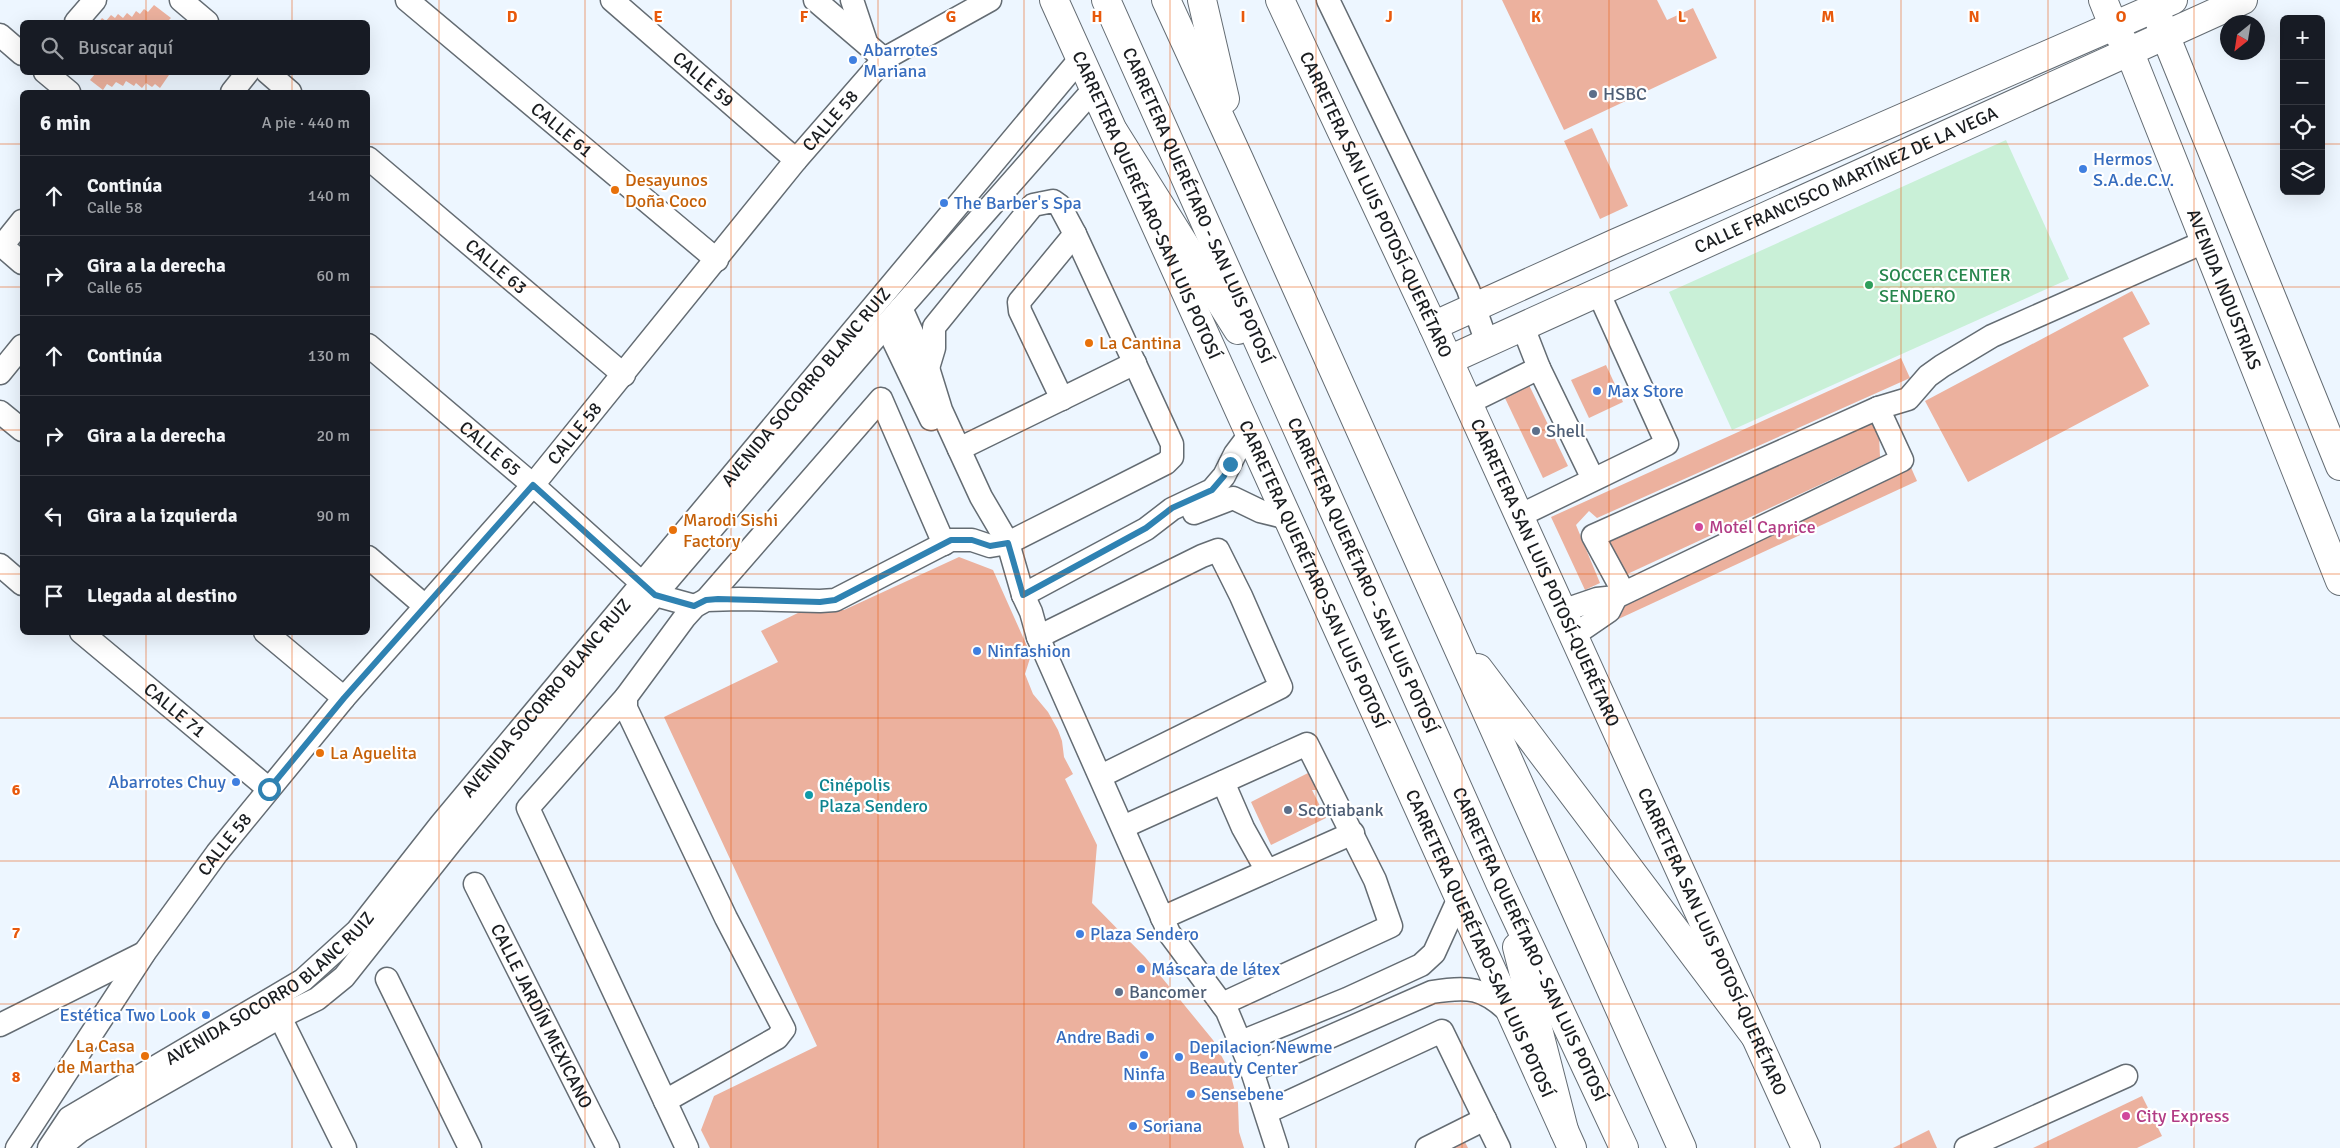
<!DOCTYPE html>
<html lang="es">
<head>
<meta charset="utf-8">
<style>
  body { margin:0; font-family:Signika,sans-serif; background:#20242c; color:#f1f3f6 }
  .controls { position:absolute; right:15px; top:15px; display:grid; overflow:hidden; border-radius:8px; box-shadow:0 5px 20px #0002 }
  .controls button { width:45px; height:45px; display:grid; place-items:center; padding:0; border:0; border-bottom:1px solid #363941; background:#171b24; color:#f1f3f6; font:25px sans-serif }
  .compass { position:absolute; left:2220px; top:15px; width:45px; height:45px; border-radius:50%; background:#171b24; box-shadow:0 5px 20px #0002; rotate:210deg }
  .stop { position:absolute; width:15px; height:15px; margin:-11px; border:4px solid #2f82b2; border-radius:50%; background:#fff }
  .stop.end { background:#2f82b2; border-color:#fff; box-shadow:0 1px 5px #0008 }
  .list { margin:0; padding:0; list-style:none }
  h2 { display:flex; justify-content:space-between; align-items:center; height:65px; margin:0; padding:0 20px; font-size:21px }
  h2 small { font-size:16px; font-weight:400; color:#9ea1a6 }
  .list li { display:grid; grid-template-columns:32px 1fr auto; gap:15px; align-items:center; box-sizing:border-box; height:80px; padding:0 20px; border-top:1px solid #363941 }
  .list b { display:block; font-size:19px; white-space:nowrap }
  .list p { margin:0; font-size:16px; white-space:nowrap; color:#9ea1a6 }
  .list em { font-size:16px; font-style:normal; color:#9ea1a6 }
  .icon { flex:none; width:28px; height:28px; fill:none; stroke:currentColor; stroke-width:2; stroke-linecap:round; stroke-linejoin:round }
  .map { position:relative; flex:none; width:2340px; height:1148px; overflow:hidden }
  .search { position:absolute; background:#171b24; box-shadow:0 5px 20px #0002; left:20px; top:20px; width:350px; height:55px; display:flex; align-items:center; gap:12px; box-sizing:border-box; padding:0 18px; border-radius:8px; color:#9ea1a6; font-size:19px }
  .panel { position:absolute; background:#171b24; box-shadow:0 5px 20px #0002; left:20px; top:90px; width:350px; height:545px; border-radius:8px }
  .map>svg:first-child { display:block }
</style>
</head>
<body>
<div class="map">
<svg width="2340" height="1148" viewBox="0 0 2340 1148">
  <rect width="100%" height="100%" fill="#edf6ff"/>
  <path fill="#c9f0d7" d="M2006,140L2069,279L1732,430L1669,292Z"/>
  <g fill="#ecb19e">
    <path d="M1502,0H1657L1667,20L1693,8L1717,58L1564,130Z"/>
    <path d="M154,5L171,18L167,22H99L102,18L106,21L111,15L115,18L118,14L123,18L127,13L132,17L136,11L140,14L144,9L148,12Z"/>
    <path d="M92,72H171L160,88L155,84L152,87L146,83L142,88L136,83L134,86L126,81L123,86L116,82L112,87L107,84L103,90L90,80L95,74Z"/>
    <path d="M1592,128L1628,206L1600,219L1564,141Z"/>
    <path d="M2132,291L2150,324L2123,338L2149,386L1968,482L1925,401Z"/>
    <path d="M1901,358L1910,378L1597,518L1589,511L1576,525L1600,583L1585,590L1551,517Z"/>
    <path d="M1606,365L1623,402L1589,418L1571,380Z"/>
    <path d="M1529,385L1568,466L1543,478L1504,396Z"/>
    <path d="M1878,414L1880,457L1623,576L1601,545Z"/>
    <path d="M1909,463L1917,481L1612,622L1623,594Z"/>
    <path d="M959,557L993,570L1031,655L1025,674L1033,694L1048,712L1058,730L1062,741L1064,757L1073,774L1065,779L1097,845L1092,903L1145,957L1213,1040L1230,1072L1238,1103L1239,1132L1244,1148H710L701,1130L714,1096L817,1046L664,717L778,662L761,631L804,610H844Z"/>
    <path d="M1310,772L1318,790H1312L1326,818L1271,845L1251,802Z"/>
    <path d="M2142,1096L2162,1136L2137,1148H2033Z"/>
    <path d="M1929,1130L1937,1148H1893Z"/>
    <path d="M1463,1138L1468,1148H1442Z"/>
  </g>
  <g fill="none" stroke-linecap="round" stroke-linejoin="round">
    <g stroke="#646c73" stroke-width="25">
      <g id="minor">
        <path d="M181,0L207,22"/>
        <path id="s1" d="M407,0L717,260"/>
        <path id="s2" d="M612,0L796,160"/>
        <path d="M815,0L884,59"/>
        <path d="M852,0L866,42"/>
        <path d="M1328,0L1468,289L1487,343"/>
        <path d="M76,22L95,0"/>
        <path d="M0,35L22,54"/>
        <path d="M45,72L69,92"/>
        <path d="M267,72L290,92"/>
        <path d="M232,92L248,72"/>
        <path id="s3" d="M368,158L624,375"/>
        <path d="M0,244L22,263"/>
        <path d="M2,246L22,221"/>
        <path d="M901,308L928,368L941,410L981,497L1008,543L1023,595L1031,612L1038,637L1169,933L1227,1011L1252,1071L1277,1148"/>
        <path d="M886,325L931,419"/>
        <path d="M1523,327L1539,368"/>
        <path id="s4" d="M368,345L533,485L655,595L695,606"/>
        <path d="M0,373L22,346"/>
        <path d="M1062,399L1020,311L1019,302L1075,234"/>
        <path d="M1468,403L1539,368L1593,479"/>
        <path d="M1878,408L1908,399L1928,376L1942,366L1992,336L2204,242"/>
        <path d="M0,412L22,430"/>
        <path d="M959,449L1135,363"/>
        <path d="M1194,513L1233,498L1260,511L1288,518"/>
        <path d="M1519,516L1667,444L1599,294"/>
        <path d="M368,557L425,606"/>
        <path d="M0,565L22,584"/>
        <path d="M1023,595L1146,529L1172,509L1212,490L1224,476L1235,454L1250,434"/>
        <path d="M706,600L881,399L944,544"/>
        <path d="M1562,611L1597,599L1616,597L1902,460L1878,408L1593,536L1624,593"/>
        <path id="s5" d="M81,632L269,789"/>
        <path d="M265,632L344,698"/>
        <path d="M1574,635L1609,611L1616,597"/>
        <path d="M1038,637L1202,556L1218,550L1241,596L1281,687L1101,776"/>
        <path d="M626,697L528,808L687,1148"/>
        <path d="M1223,782L1243,828L1267,871"/>
        <path d="M1123,827L1307,744L1375,880L1391,926L1222,1004"/>
        <path id="s6" d="M475,884L608,1148"/>
        <path d="M1162,918L1353,833"/>
        <path d="M387,979L470,1148"/>
        <path d="M273,1003L345,1148"/>
        <path d="M0,1025L144,953"/>
        <path d="M1241,1042L1347,999L1421,965L1434,953L1459,898"/>
        <path d="M1252,1071L1432,992C1468,986 1484,987 1511,1014"/>
        <path d="M665,1101L777,1038L784,1029L726,918L626,708V697L685,617L695,606L706,600L739,599L820,601L835,600L951,540H972L990,546L1008,543L1166,463L1172,457V444L1075,234L1060,206L1053,201L1033,205L934,327V348L928,368"/>
        <path d="M1267,1112L1442,1031L1499,1148"/>
        <path id="s7" d="M17,1148L145,952L217,853L344,698L533,485L796,160L884,59L990,0"/>
        <path id="s8" d="M49,1148L69,1118L303,980L357,931L441,824L1080,59"/>
        <path d="M59,1148L80,1131L280,1017L317,999L344,977L452,841L655,595L886,325L1094,89"/>
        <path d="M1427,1148L1485,1119"/>
        <path d="M1966,1148L2126,1076"/>
      </g>
    </g>
    <g stroke="#646c73" stroke-width="30">
      <g id="major">
        <path id="s9" d="M1054,0L1572,1148"/>
        <path id="s10" d="M1280,0L1433,326L1806,1148"/>
        <path id="s11" d="M2103,0L2113,25L2130,53L2340,581"/>
        <path d="M2159,20L2340,466"/>
        <path d="M1433,326L1616,243L2173,0"/>
        <path id="s12" d="M1449,360L2243,0"/>
      </g>
    </g>
    <g stroke="#646c73" stroke-width="30">
      <g id="highway">
        <path id="s13" d="M1106,0L1500,883L1624,1148"/>
        <path d="M1166,0L1239,159L1682,1148"/>
        <path d="M1202,0L1225,99"/>
        <path d="M1114,132L1238,330"/>
        <path d="M1478,668L1755,1036"/>
        <path d="M1517,947L1564,1130"/>
      </g>
    </g>
    <use href="#minor" stroke="#fff" stroke-width="22"/>
    <use href="#major" stroke="#fff" stroke-width="28"/>
    <use href="#highway" stroke="#fff" stroke-width="28"/>
  </g>
  <g fill="none" stroke-linecap="round" stroke-linejoin="round">
    <path stroke="#2f82b2" stroke-width="6" d="M269,789L344,698L533,485L655,595L694,606L706,600L718,599L820,602L835,600L951,540H972L990,546L1008,543L1023,595L1146,528L1172,508L1212,490L1224,476L1230,464"/>
  </g>
  <path fill="none" stroke="#e8590c" stroke-width="1" stroke-opacity="0.55" d="M146,0V22M292,0V22M439,0V1148M585,0V1148M731,0V1148M878,0V1148M1024,0V1148M1170,0V1148M1316,0V1148M1462,0V1148M1609,0V1148M1755,0V1148M1901,0V1148M2048,0V1148M2194,0V1148M146,72V92M292,72V92M0,144H22M368,144H2284M2321,144H2340M0,287H22M368,287H2340M0,430H22M368,430H2340M0,574H22M368,574H2340M146,632V1148M292,632V1148M0,718H2340M0,861H2340M0,1004H2340"/>
  <g fill="#3f7fe0" stroke="#fff" stroke-width="2">
    <circle cx="853" cy="60" r="5"/>
    <circle cx="2083" cy="169" r="5"/>
    <circle cx="944" cy="203" r="5"/>
    <circle cx="1597" cy="391" r="5"/>
    <circle cx="977" cy="651" r="5"/>
    <circle cx="236" cy="782" r="5"/>
    <circle cx="1080" cy="934" r="5"/>
    <circle cx="1141" cy="969" r="5"/>
    <circle cx="206" cy="1015" r="5"/>
    <circle cx="1150" cy="1037" r="5"/>
    <circle cx="1144" cy="1055" r="5"/>
    <circle cx="1179" cy="1057" r="5"/>
    <circle cx="1191" cy="1094" r="5"/>
    <circle cx="1133" cy="1126" r="5"/>
  </g>
  <g fill="#5c6f8a" stroke="#fff" stroke-width="2">
    <circle cx="1593" cy="94" r="5"/>
    <circle cx="1536" cy="431" r="5"/>
    <circle cx="1288" cy="810" r="5"/>
    <circle cx="1119" cy="992" r="5"/>
  </g>
  <g fill="#e8710a" stroke="#fff" stroke-width="2">
    <circle cx="615" cy="190" r="5"/>
    <circle cx="1089" cy="343" r="5"/>
    <circle cx="673" cy="530" r="5"/>
    <circle cx="320" cy="753" r="5"/>
    <circle cx="145" cy="1056" r="5"/>
  </g>
  <circle fill="#2e9e5b" stroke="#fff" stroke-width="2" cx="1869" cy="285" r="5"/>
  <g fill="#d1479c" stroke="#fff" stroke-width="2">
    <circle cx="1699" cy="527" r="5"/>
    <circle cx="2126" cy="1116" r="5"/>
  </g>
  <circle fill="#0f9aa8" stroke="#fff" stroke-width="2" cx="809" cy="795" r="5"/>
  <g text-anchor="middle" stroke-width="4.5" stroke-linejoin="round" paint-order="stroke">
    <g font-size="18" fill="#366cbe" stroke="#fff" text-anchor="start">
      <text x="863" y="56">Abarrotes<tspan x="863" dy="21">Mariana</tspan></text>
      <text x="2093" y="165">Hermos<tspan x="2093" dy="21">S.A.de.C.V.</tspan></text>
      <text x="954" y="209">The Barber's Spa</text>
      <text x="1607" y="397">Max Store</text>
      <text x="987" y="657">Ninfashion</text>
      <text x="226" y="788" text-anchor="end">Abarrotes Chuy</text>
      <text x="1090" y="940">Plaza Sendero</text>
      <text x="1151" y="975">Máscara de látex</text>
      <text x="196" y="1021" text-anchor="end">Estética Two Look</text>
      <text x="1140" y="1043" text-anchor="end">Andre Badi</text>
      <text x="1189" y="1053">Depilacion Newme<tspan x="1189" dy="21">Beauty Center</tspan></text>
      <text x="1144" y="1080" text-anchor="middle">Ninfa</text>
      <text x="1201" y="1100">Sensebene</text>
      <text x="1143" y="1132">Soriana</text>
    </g>
    <g font-size="18" fill="#1a1d20" stroke="#fff">
      <text dy="6" stroke="none"><textPath href="#s2" startOffset="121">CALLE 59</textPath></text>
      <text dy="6" stroke="none"><textPath href="#s7" startOffset="1312">CALLE 58</textPath></text>
      <text dy="6" stroke="none"><textPath href="#s1" startOffset="202">CALLE 61</textPath></text>
      <text dy="6" stroke="none"><textPath href="#s12" startOffset="436">CALLE FRANCISCO MARTÍNEZ DE LA VEGA</textPath></text>
      <text dy="6" stroke="none"><textPath href="#s9" startOffset="225">CARRETERA QUERÉTARO-SAN LUIS POTOSÍ</textPath></text>
      <text dy="6" stroke="none"><textPath href="#s13" startOffset="225">CARRETERA QUERÉTARO - SAN LUIS POTOSÍ</textPath></text>
      <text dy="6" stroke="none"><textPath href="#s10" startOffset="226">CARRETERA SAN LUIS POTOSÍ-QUERÉTARO</textPath></text>
      <text dy="6" stroke="none"><textPath href="#s3" startOffset="168">CALLE 63</textPath></text>
      <text dy="6" stroke="none"><textPath href="#s11" startOffset="314">AVENIDA INDUSTRIAS</textPath></text>
      <text dy="6" stroke="none"><textPath href="#s8" startOffset="1086">AVENIDA SOCORRO BLANC RUIZ</textPath></text>
      <text dy="6" stroke="none"><textPath href="#s7" startOffset="908">CALLE 58</textPath></text>
      <text dy="6" stroke="none"><textPath href="#s4" startOffset="160">CALLE 65</textPath></text>
      <text dy="6" stroke="none"><textPath href="#s10" startOffset="631">CARRETERA SAN LUIS POTOSÍ-QUERÉTARO</textPath></text>
      <text dy="6" stroke="none"><textPath href="#s9" startOffset="630">CARRETERA QUERÉTARO-SAN LUIS POTOSÍ</textPath></text>
      <text dy="6" stroke="none"><textPath href="#s13" startOffset="630">CARRETERA QUERÉTARO - SAN LUIS POTOSÍ</textPath></text>
      <text dy="6" stroke="none"><textPath href="#s8" startOffset="681">AVENIDA SOCORRO BLANC RUIZ</textPath></text>
      <text dy="6" stroke="none"><textPath href="#s5" startOffset="122">CALLE 71</textPath></text>
      <text dy="6" stroke="none"><textPath href="#s7" startOffset="368">CALLE 58</textPath></text>
      <text dy="6" stroke="none"><textPath href="#s10" startOffset="1036">CARRETERA SAN LUIS POTOSÍ-QUERÉTARO</textPath></text>
      <text dy="6" stroke="none"><textPath href="#s9" startOffset="1035">CARRETERA QUERÉTARO-SAN LUIS POTOSÍ</textPath></text>
      <text dy="6" stroke="none"><textPath href="#s13" startOffset="1035">CARRETERA QUERÉTARO - SAN LUIS POTOSÍ</textPath></text>
      <text dy="6" stroke="none"><textPath href="#s8" startOffset="276">AVENIDA SOCORRO BLANC RUIZ</textPath></text>
      <text dy="6" stroke="none"><textPath href="#s6" startOffset="148">CALLE JARDÍN MEXICANO</textPath></text>
    </g>
    <g font-size="18" fill="#4e5e75" stroke="#fff" text-anchor="start">
      <text x="1603" y="100">HSBC</text>
      <text x="1546" y="437">Shell</text>
      <text x="1298" y="816">Scotiabank</text>
      <text x="1129" y="998">Bancomer</text>
    </g>
    <g font-size="18" fill="#c56008" stroke="#fff" text-anchor="start">
      <text x="625" y="186">Desayunos<tspan x="625" dy="21">Doña Coco</tspan></text>
      <text x="1099" y="349">La Cantina</text>
      <text x="683" y="526">Marodi Sishi<tspan x="683" dy="21">Factory</tspan></text>
      <text x="330" y="759">La Aguelita</text>
      <text x="135" y="1052" text-anchor="end">La Casa<tspan x="135" dy="21">de Martha</tspan></text>
    </g>
    <g font-size="18" fill="#27864d" stroke="#fff" text-anchor="start">
      <text x="1879" y="281">SOCCER CENTER<tspan x="1879" dy="21">SENDERO</tspan></text>
    </g>
    <g font-size="18" fill="#b23c85" stroke="#fff" text-anchor="start">
      <text x="1709" y="533">Motel Caprice</text>
      <text x="2136" y="1122">City Express</text>
    </g>
    <g font-size="18" fill="#0d838f" stroke="#fff" text-anchor="start">
      <text x="819" y="791">Cinépolis<tspan x="819" dy="21">Plaza Sendero</tspan></text>
    </g>
  </g>
  <g font-size="16" text-anchor="middle" font-weight="bold" fill="#e8590c" stroke="#fff" stroke-width="4.5" stroke-linejoin="round" paint-order="stroke">
    <text x="512" y="22">D</text>
    <text x="658" y="22">E</text>
    <text x="804" y="22">F</text>
    <text x="951" y="22">G</text>
    <text x="1097" y="22">H</text>
    <text x="1243" y="22">I</text>
    <text x="1389" y="22">J</text>
    <text x="1536" y="22">K</text>
    <text x="1682" y="22">L</text>
    <text x="1828" y="22">M</text>
    <text x="1974" y="22">N</text>
    <text x="2121" y="22">O</text>
    <text x="16" y="795">6</text>
    <text x="16" y="938">7</text>
    <text x="16" y="1082">8</text>
  </g>
</svg>
<div class="controls">
<button>+</button>
<button>−</button>
<button><svg class="icon" aria-label="locate" viewBox="0 0 24 24"><circle cx="12" cy="12" r="6"/><path d="M12 2v4M12 18v4M2 12h4M18 12h4"/></svg></button>
<button><svg class="icon" aria-label="layers" viewBox="0 0 24 24"><path d="M12 4l9 5-9 5-9-5zM3 14l9 5 9-5"/></svg></button>
</div>
<svg class="compass" viewBox="-18 -18 36 36"><path d="M0-13l5 13h-10z" fill="#e53935"/><path d="M0 13l5-13h-10z" fill="#9ea1a6"/></svg>
<div class="stop" style="left:269px;top:789px"></div>
<div class="stop end" style="left:1230px;top:464px"></div>
<div class="search"><svg class="icon" aria-label="search" viewBox="0 0 24 24"><circle cx="10" cy="10" r="6"/><path d="M15 15l6 6"/></svg>Buscar aquí</div>
<section class="panel">
<h2>6 min<small>A pie · 440 m</small></h2>
<ul class="list">
<li><svg class="icon" aria-label="ahead" viewBox="0 0 24 24"><path d="M12 20V5M6 11l6-6 6 6"/></svg><div><b>Continúa</b><p>Calle 58</p></div><em>140 m</em></li>
<li><svg class="icon" aria-label="right" viewBox="0 0 24 24"><path d="M7 20v-9h11M14 6l5 5-5 5"/></svg><div><b>Gira a la derecha</b><p>Calle 65</p></div><em>60 m</em></li>
<li><svg class="icon" aria-label="ahead" viewBox="0 0 24 24"><path d="M12 20V5M6 11l6-6 6 6"/></svg><div><b>Continúa</b></div><em>130 m</em></li>
<li><svg class="icon" aria-label="right" viewBox="0 0 24 24"><path d="M7 20v-9h11M14 6l5 5-5 5"/></svg><div><b>Gira a la derecha</b></div><em>20 m</em></li>
<li><svg class="icon" aria-label="left" viewBox="0 0 24 24"><path d="M17 20v-9H6M10 6l-5 5 5 5"/></svg><div><b>Gira a la izquierda</b></div><em>90 m</em></li>
<li><svg class="icon" aria-label="arrive" viewBox="0 0 24 24"><path d="M6 21V4h12l-3 4 3 4H6"/></svg><div><b>Llegada al destino</b></div></li>
</ul>
</section>
</div>
</body>
</html>
